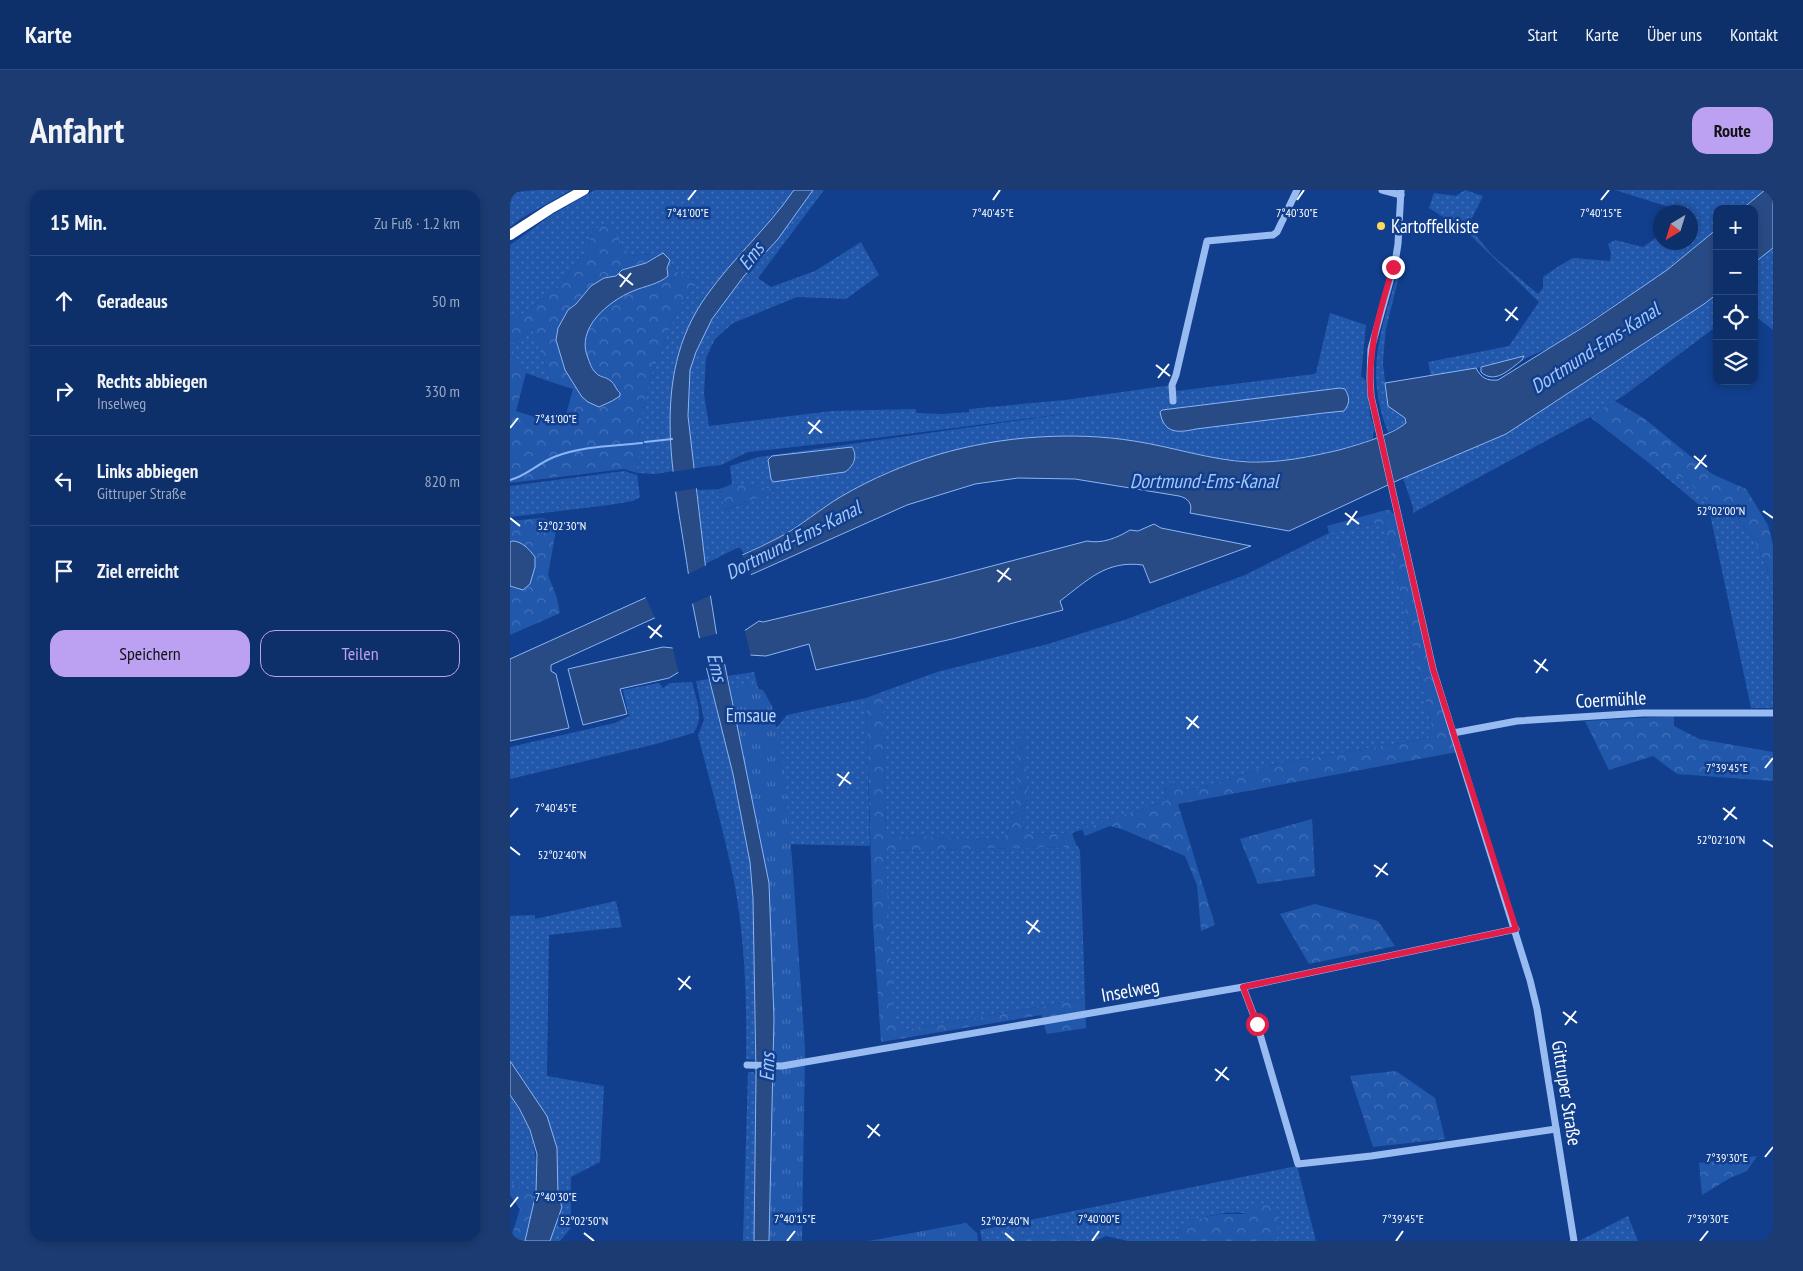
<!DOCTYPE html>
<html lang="de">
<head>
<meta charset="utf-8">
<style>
  body { margin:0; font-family:"PT Sans Narrow",sans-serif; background:#1b3b72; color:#f1f3f6 }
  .controls { position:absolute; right:15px; top:15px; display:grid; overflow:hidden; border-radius:10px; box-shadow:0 2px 8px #0003 }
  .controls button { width:45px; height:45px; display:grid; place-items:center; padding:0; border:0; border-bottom:1px solid #2d4a7e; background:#0d2f6a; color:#f1f3f6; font:25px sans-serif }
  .compass { position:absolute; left:1143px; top:15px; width:45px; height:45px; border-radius:50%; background:#0d2f6a; box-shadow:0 2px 8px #0003; rotate:218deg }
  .stop { position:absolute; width:15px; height:15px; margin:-11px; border:4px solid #e11d48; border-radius:50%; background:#fff }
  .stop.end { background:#e11d48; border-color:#fff; box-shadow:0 1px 5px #0008 }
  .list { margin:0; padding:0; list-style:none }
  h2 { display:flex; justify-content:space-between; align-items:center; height:65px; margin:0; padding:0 20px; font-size:21px }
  h2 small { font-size:16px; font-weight:400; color:#9aa9c1 }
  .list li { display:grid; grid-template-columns:32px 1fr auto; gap:15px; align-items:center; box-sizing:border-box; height:90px; padding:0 20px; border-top:1px solid #2d4a7e }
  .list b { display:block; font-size:19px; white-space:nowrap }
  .list p { margin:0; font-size:16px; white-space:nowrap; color:#9aa9c1 }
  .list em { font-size:16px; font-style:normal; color:#9aa9c1 }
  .actions { display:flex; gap:10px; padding:15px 20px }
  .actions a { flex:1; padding:11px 0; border:1px solid #bca0f2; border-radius:15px; text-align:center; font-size:18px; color:#bca0f2 }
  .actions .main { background:#bca0f2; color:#111 }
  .icon { flex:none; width:28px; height:28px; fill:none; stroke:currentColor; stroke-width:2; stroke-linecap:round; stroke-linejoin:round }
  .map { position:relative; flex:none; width:1263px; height:1051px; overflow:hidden; border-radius:15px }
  header { display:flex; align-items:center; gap:30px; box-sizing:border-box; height:70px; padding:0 25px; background:#0d2f6a; border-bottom:1px solid #2d4a7e }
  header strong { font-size:24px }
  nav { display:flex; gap:28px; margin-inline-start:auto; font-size:18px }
  .intro { display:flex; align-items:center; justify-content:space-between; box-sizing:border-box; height:120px; padding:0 30px }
  h1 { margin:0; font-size:35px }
  .button { padding:12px 22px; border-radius:15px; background:#bca0f2; color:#111; font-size:18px; font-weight:700 }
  main { display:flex; gap:30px; padding:0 30px }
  aside { flex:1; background:#0d2f6a; border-radius:15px; box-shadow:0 2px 8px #0003 }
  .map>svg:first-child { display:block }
</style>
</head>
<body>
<header>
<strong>Karte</strong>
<nav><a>Start</a><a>Karte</a><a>Über uns</a><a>Kontakt</a></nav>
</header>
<div class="intro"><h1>Anfahrt</h1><a class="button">Route</a></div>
<main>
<aside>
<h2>15 Min.<small>Zu Fuß · 1.2 km</small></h2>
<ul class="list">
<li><svg class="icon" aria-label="ahead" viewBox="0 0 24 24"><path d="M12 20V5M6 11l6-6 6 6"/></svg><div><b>Geradeaus</b></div><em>50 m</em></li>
<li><svg class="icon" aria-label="right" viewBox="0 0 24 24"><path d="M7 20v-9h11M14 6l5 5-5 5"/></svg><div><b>Rechts abbiegen</b><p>Inselweg</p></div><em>330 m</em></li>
<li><svg class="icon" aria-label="left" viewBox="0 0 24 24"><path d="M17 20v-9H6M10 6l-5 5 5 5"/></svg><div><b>Links abbiegen</b><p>Gittruper Straße</p></div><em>820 m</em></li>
<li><svg class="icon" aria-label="arrive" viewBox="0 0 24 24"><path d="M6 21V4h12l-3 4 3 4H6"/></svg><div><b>Ziel erreicht</b></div></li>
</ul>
<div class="actions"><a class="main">Speichern</a><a>Teilen</a></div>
</aside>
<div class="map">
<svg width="1263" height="1051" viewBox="0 0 1263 1051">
  <defs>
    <pattern id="grass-dots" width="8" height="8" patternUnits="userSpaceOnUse" patternTransform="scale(1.25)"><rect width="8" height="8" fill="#2258ac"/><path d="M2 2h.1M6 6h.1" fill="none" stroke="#4371b8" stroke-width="1.8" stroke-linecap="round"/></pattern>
    <pattern id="forest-crowns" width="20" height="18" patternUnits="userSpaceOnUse" patternTransform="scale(1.25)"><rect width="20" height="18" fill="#2258ac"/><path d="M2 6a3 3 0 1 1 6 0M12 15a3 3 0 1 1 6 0" fill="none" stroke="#4371b8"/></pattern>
    <pattern id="park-tufts" width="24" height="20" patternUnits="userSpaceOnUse" patternTransform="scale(1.25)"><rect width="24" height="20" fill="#2258ac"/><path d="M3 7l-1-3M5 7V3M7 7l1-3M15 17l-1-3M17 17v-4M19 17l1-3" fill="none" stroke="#4371b8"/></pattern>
  </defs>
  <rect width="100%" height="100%" fill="#113f8d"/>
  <g fill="url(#grass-dots)">
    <path d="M28,0H61L12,28L0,37V5L6,2Z"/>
    <path d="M85,0H284C265,27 243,52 221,77C213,86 204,96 196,106C157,163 158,215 163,281L145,284L127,283L129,239L139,191L169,116L188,92L169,84L156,66L139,64L120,66L111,54L83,39L76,62L48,98L0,133V55L43,24Z"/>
    <path d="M303,0H314L248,88L261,97L305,81L351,52L369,85L336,109L287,107L223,133L205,149L196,168L194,204L199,236L322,221L406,219V223L432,224L459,222V219L555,210L662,195L667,201L804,184L806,183L820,123L856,135L851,186L856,191L860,225L865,241L863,242V249L835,258L795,268L757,272L711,269L625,251L601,248L551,246L503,249L426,265L374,284L330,308L268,348L234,363L229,357L195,374L187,300L210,299L215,320L268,300L222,294L220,276L249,267L561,223L374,247L238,262L211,275L184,278C181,248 174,209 180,179C183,168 188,157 193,147C220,91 269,51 303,0Z"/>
    <path d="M955,0L973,6L958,36L982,65L1028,104L1033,98V87L1049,76L1063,68L1100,71L1101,63L1098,54L1105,50L1133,57L1150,45V52H1180V22H1175L1105,0H1255L1232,19H1207V39L1157,80L1043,156L1012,170L1013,166L966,178L921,186L918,172L999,156L1029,112L957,42L919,18L924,3L946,6Z"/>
    <path d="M1263,58V140L1244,125V73Z"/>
    <path d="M888,82H890L876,139L874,158L873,174L878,216L893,226L896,232L894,235L878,242C854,182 871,140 888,82Z"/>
    <path d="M1207,104V136L1116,204L1080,227L903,323V317L893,288L996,244L1194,114Z"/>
    <path d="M22,138L41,192L16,183L0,163V150L3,153Z"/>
    <path d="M1139,273L1175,289L1194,308L1228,329L1246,353L1263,393V518H1241L1200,324Z"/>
    <path d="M114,281L127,285L130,307L123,311L99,315L0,327V296Z"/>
    <path d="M874,332L922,537L919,548L771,573L692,597L672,601L659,590L654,597L656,611L562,643L514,644L512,626L518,606L507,552V605L501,637L492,649L376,646L372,502L427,482L538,454L617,429L735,385L819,343Z"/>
    <path d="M244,482L259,541L267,537L277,525L356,508L360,656L271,654L259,693L218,486Z"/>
    <path d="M199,489L223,584L240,672L243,708L245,870L236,869C237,809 235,746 223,686C213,639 200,592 188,545L194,530L186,491Z"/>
    <path d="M182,492C186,508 195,529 183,543L146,554L0,589V557L105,533L119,526L113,500L149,493L153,498L160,493Z"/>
    <path d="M566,654L570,660L575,809L394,840L383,833L375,661L560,657Z"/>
    <path d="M106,711L112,737L39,745L37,886L94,896L90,972L61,987V1038L50,1051H40L52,1017L48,1006L47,958L37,926L0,871V726L25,725V729Z"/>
    <path d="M238,882H243L246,885L244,1051H233Z"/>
    <path d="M0,905C24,940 28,962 26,1003L0,993Z"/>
    <path d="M787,976L806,1051H767V1047C760,1041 744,1026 736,1024C718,1019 684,1028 668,1038L669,1048L679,1051H618L596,1046L585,1051H573L549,1044L507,1047L501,1051H472L470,1040Z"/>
    <path d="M1118,1026L1128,1051H1069Z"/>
  </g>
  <g fill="url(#forest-crowns)" fill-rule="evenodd">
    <path d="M98,34L120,66L153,63L169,84L188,92L169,116L139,191L129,239L127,283L114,279L0,293V163L16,183L6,221L53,236L63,199L41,192L22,138L3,153L0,150V133L48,98L76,62L83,39ZM149,65L158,75L157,78L158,86C149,94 135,96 123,101C101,110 68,134 76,163C77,168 80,173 82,177C86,187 93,185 100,190C105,194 107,200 110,206L84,214L78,212L72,207L55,180L46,150L48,138L62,116L66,114L81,96L94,88L106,86L112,80L136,73Z"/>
    <path d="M1105,211L1135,229L1202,284L1236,299L1258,335L1263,355V393L1246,353L1228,329L1194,308L1175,289L1139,273L1080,227Z"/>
    <path d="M222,294L269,300L214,320L210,299Z"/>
    <path d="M876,320H880L885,325L947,562L668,614L705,735L691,741L687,695L675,666L614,640L600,636L575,646L572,639L656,611L654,596L659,590L672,601L692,597L771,573L919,548L922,537L874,332L819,343L817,336Z"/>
    <path d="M32,328L41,331L40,336L46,340L38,385L47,408L50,423L0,445V396L13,400L20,395C26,371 28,359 2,351L0,352V331Z"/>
    <path d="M372,502L376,646L492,649L501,637L507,605V552L513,540L518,606L512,626L514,644L562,643L566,654L560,657L375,661L384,833L394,840L575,809L576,838L537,844L531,825L371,852L363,735L356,508Z"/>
    <path d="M1164,526V536L1189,549L1263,562V591L1167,584L1143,566L1099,580L1075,531Z"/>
    <path d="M802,629L805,686L748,694L730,649Z"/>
    <path d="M805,714L868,731L885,756L799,774L770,724Z"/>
    <path d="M886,881L925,908L935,949L863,957L840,886Z"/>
    <path d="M1247,966L1237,981L1220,988L1192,1005L1189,973Z"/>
    <path d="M0,993L26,1003L15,1051H0L10,1019L0,1005Z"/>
    <path d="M752,1013L766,1017L768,1032L767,1051H679L669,1049L668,1037L679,1031L709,1024H737Z"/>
    <path d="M549,1044L573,1051H501L507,1047Z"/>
  </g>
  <g fill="url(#park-tufts)">
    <path d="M238,496L253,500L262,516L274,577L283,681L295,860L292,1051H252L256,760L211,500Z"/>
    <path d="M456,1033L467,1043L468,1051H359Z"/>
  </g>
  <g fill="#294b85" stroke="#8ab5f6">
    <path d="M284,0H303L268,49L234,86L202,129L186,162L180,180L178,226L196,381C220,370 245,360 268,348C291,336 310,319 332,306C392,271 460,251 529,247C561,245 593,246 624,251C663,257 700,270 739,272C770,273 799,267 829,260C847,255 882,245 896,233L895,228L878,216L875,193L966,178C971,188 977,191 988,190L1075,136L1157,80L1207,39V104L1194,114L996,244L893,288L779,341L680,323C683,314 678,308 669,306L565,289L508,288L465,294L397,315L200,403L207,447L234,441L249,431L253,432L429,390L577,351C592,354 607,348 620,340L628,341L644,334L651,338L741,356L640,393L633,375C596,370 578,390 550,411L553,420L442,449L306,480L299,454L256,466L239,465L214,471L259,693L264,828L259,1051H244L246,885L243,708L240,672L223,584L196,476L169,482L159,488L110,499L117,524L73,535L58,479L153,457L163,458L190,451L182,411L41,475V481L46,484L59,538L0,551V469L179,388C166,295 136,189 197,105C223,68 258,38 284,0Z"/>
    <path d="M1255,0H1263V58L1244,73V19H1232Z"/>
    <path d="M153,63L160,70L157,78L158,86C149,94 135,96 123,101C99,111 65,138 78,168C80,173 81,178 85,182C90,188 95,186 101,191C105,194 106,200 110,203V206L102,211L89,217L78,212L72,207L55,180L46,150L48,138L58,120L66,114L81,96L94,88L106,86L112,80L136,73Z"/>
    <path d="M1014,166L1012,170C1000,179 985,195 971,182V177Z"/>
    <path d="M830,198L835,199C840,208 840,213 834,221L814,223L686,239C668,243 654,244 650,222L652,220Z"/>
    <path d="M342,257C348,266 344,276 335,282L263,292L261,289L258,270L262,266Z"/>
    <path d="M2,351C12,351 19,359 25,367V377L20,394L13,400L0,396V352Z"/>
    <path d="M0,871L37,926L47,958L48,1006L52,1017L40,1051H15L26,1003L27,964L20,940L9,918L0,905Z"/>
  </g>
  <g fill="#113f8d">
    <path d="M187,278L189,298L163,302L161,282Z"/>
    <path d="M231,362L242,387L146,430L135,406L176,387V385L197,375L198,377Z"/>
    <path d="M234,437L241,467L169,485L162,455Z"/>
  </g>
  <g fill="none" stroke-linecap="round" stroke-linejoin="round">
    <g stroke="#8ab5f6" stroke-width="2">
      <path d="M135,252L162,249"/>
      <path d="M0,290C17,286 28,273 44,267C72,256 103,256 132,253"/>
    </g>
    <g stroke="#98bbf2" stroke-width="7">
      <path d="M872,0L891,5"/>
      <path d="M891,0L888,54L885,73L861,159L860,188L861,206L923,479L1020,790L1027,819L1064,1051"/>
      <path d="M663,211L662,195L666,185L697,51L763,45L767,42L787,0"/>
      <path d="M943,543L1007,531L1133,523H1263"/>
      <path d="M733,797L747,834L788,974L861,966L1046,939"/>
      <path d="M237,875L272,876L733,797L1006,739"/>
    </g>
    <path stroke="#fff" stroke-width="10" d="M0,45L40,19L74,0"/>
  </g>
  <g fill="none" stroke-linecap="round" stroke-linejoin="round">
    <path stroke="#e11d48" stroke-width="6" d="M747,834L733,797L1006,739L923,479L861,206C857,157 870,123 883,77"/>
  </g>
  <path fill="none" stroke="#fff" stroke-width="2" d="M178,10L186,0M483,10L490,0M787,10L794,0M1091,10L1099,0M109,84L123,95M110,97L121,83M995,119L1008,130M996,131L1007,117M646,175L660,186M648,188L659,174M298,232L312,243M0,238L8,228M299,244L310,230M1184,266L1197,277M1185,279L1196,265M1253,321L1263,328M835,323L849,334M0,328L10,336M837,335L847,321M487,380L501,390M488,392L499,378M138,436L152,447M140,448L151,435M1024,470L1038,481M1026,483L1036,469M676,527L689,538M677,539L688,526M1255,578L1263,568M327,584L341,594M329,596L339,582M1213,618L1227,629M0,627L8,618M1214,630L1225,617M1253,650L1263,657M0,657L10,665M864,675L878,685M866,687L877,673M516,731L530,742M518,744L528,730M168,788L181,799M169,800L180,786M1053,822L1067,833M1055,835L1066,821M705,879L719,890M706,891L717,877M357,935L370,946M358,948L369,934M1255,967L1263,957M0,1017L8,1007M74,1043L84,1051M495,1043L504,1051M277,1051L285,1041M582,1051L589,1041M886,1051L893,1041M1190,1051L1198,1041"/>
  <circle fill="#ffd959" stroke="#113f8d" stroke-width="2" cx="871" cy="36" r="5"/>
  <g text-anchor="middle" stroke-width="5" stroke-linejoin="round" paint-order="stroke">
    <g font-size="19" fill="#fff" stroke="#113f8d" text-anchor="start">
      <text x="881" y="43">Kartoffelkiste</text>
    </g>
    <g font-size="19" fill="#fff" stroke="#113f8d">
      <text transform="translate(1101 509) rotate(-3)" y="7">Coermühle</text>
      <text transform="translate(620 800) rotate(-10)" y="7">Inselweg</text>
      <text transform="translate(1057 903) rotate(81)" y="7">Gittruper Straße</text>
    </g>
    <g font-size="19" fill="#bfd7fd" stroke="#113f8d">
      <text x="241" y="532">Emsaue</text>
    </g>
    <g font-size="20" font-style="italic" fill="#a4c6f9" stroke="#113f8d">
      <text transform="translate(241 66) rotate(-52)" y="7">Ems</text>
      <text transform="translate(1085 158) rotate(-33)" y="7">Dortmund-Ems-Kanal</text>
      <text x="694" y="298">Dortmund-Ems-Kanal</text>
      <text transform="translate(283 350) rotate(-27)" y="7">Dortmund-Ems-Kanal</text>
      <text transform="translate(207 477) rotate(76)" y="7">Ems</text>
      <text transform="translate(257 877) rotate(-88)" y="7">Ems</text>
    </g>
  </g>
  <g font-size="12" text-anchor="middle" fill="#fff" stroke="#113f8d" stroke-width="5" stroke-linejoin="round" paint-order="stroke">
    <text x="178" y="27">7°41'00"E</text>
    <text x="483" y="27">7°40'45"E</text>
    <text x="787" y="27">7°40'30"E</text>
    <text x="1091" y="27">7°40'15"E</text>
    <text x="46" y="233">7°41'00"E</text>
    <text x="1211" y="325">52°02'00"N</text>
    <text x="52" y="340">52°02'30"N</text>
    <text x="1217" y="582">7°39'45"E</text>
    <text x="46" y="622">7°40'45"E</text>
    <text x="1211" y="654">52°02'10"N</text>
    <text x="52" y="669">52°02'40"N</text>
    <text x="1217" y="972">7°39'30"E</text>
    <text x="46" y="1011">7°40'30"E</text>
    <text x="285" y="1033">7°40'15"E</text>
    <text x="589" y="1033">7°40'00"E</text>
    <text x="893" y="1033">7°39'45"E</text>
    <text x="1198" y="1033">7°39'30"E</text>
    <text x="74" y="1035">52°02'50"N</text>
    <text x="495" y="1035">52°02'40"N</text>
  </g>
</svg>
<div class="controls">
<button>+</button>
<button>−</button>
<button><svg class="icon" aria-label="locate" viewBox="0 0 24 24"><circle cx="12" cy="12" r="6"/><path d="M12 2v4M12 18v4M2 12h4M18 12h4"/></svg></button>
<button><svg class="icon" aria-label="layers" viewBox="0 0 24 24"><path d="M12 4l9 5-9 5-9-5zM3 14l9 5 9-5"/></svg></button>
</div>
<svg class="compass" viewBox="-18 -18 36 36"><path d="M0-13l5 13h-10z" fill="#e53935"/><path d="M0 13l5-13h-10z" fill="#9aa9c1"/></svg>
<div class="stop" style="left:747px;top:834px"></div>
<div class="stop end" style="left:883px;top:77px"></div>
</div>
</main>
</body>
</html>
